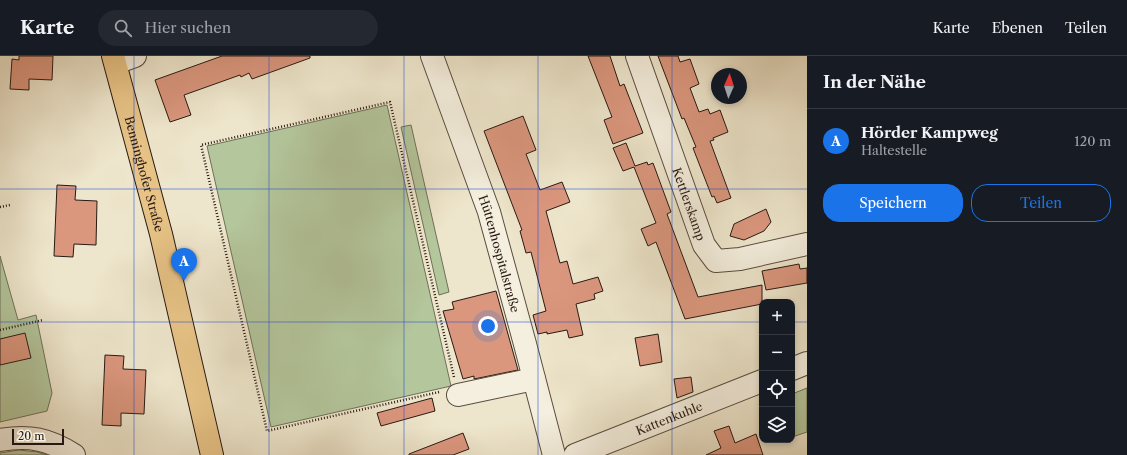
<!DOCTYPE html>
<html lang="de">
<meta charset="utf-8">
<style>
body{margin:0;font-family:"Libre Caslon Text",serif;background:#242831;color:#f1f3f6}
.controls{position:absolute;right:12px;bottom:12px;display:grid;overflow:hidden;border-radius:8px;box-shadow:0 2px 6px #0003}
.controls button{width:36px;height:36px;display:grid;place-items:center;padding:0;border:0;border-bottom:1px solid #363941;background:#171b24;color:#f1f3f6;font:20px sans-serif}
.compass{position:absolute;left:711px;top:12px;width:36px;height:36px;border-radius:50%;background:#171b24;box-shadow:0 2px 6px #0003;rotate:3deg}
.scale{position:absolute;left:12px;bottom:10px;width:52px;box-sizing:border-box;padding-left:4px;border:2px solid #281913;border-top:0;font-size:11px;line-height:14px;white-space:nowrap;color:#281913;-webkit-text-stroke:3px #f4efde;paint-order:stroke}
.you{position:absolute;left:488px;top:270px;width:14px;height:14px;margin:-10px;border:3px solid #fff;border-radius:50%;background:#1a73e8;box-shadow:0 0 0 6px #1a73e833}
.badge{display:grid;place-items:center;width:26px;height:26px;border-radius:50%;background:#1a73e8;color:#fff;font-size:13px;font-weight:700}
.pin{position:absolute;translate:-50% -33px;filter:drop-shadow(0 1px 2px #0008)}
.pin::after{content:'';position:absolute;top:21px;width:14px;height:12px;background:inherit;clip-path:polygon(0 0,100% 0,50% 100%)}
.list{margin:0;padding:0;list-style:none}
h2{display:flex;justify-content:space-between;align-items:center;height:52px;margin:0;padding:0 16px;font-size:17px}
h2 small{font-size:13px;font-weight:400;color:#9ea1a6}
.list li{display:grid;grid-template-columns:26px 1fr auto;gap:12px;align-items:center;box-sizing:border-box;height:64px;padding:0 16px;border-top:1px solid #363941}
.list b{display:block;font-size:15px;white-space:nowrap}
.list p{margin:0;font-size:13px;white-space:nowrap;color:#9ea1a6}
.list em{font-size:13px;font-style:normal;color:#9ea1a6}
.actions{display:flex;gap:8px;padding:12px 16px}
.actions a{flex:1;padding:9px 0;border:1px solid #1a73e8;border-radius:16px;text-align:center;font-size:14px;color:#1a73e8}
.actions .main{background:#1a73e8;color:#fff}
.icon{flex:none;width:22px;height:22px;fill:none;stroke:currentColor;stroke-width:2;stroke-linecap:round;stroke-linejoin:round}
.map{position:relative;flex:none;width:807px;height:399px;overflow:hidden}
header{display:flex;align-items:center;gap:24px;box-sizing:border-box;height:56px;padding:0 20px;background:#171b24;border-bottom:1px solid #363941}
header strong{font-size:19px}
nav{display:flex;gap:22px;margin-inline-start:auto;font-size:14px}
.search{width:280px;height:36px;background:#242831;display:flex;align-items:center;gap:10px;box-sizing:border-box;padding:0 14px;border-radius:22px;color:#9ea1a6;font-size:15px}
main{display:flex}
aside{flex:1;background:#171b24}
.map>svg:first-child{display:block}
</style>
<header>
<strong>Karte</strong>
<div class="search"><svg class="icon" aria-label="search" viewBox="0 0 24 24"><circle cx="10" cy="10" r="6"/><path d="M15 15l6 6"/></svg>Hier suchen</div>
<nav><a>Karte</a><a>Ebenen</a><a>Teilen</a></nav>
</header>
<main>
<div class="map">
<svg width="807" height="399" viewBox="0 0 807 399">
<rect width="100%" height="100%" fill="#eee6cc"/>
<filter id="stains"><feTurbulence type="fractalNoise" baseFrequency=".005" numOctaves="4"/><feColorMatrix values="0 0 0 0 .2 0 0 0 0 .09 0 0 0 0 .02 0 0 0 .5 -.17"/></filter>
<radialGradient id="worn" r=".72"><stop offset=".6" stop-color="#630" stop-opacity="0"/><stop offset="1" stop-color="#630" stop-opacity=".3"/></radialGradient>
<path fill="#b4c69c" stroke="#6e7058" d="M387 49 451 330 271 371 207 90Z
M411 69 449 236 439 239 401 71Z
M0 200 18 264 36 259 52 337 47 355 0 366Z
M807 332V376L792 381V338Z
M19 394 37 396 47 399H0V397Z"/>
<path fill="#db977e" stroke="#281913" d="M19 0H53L52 24 29 23V34L10 33 12 3 19 4Z
M222 0H310V2L252 23 249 17 241 21 240 19 184 39 191 59 170 66 155 24Z
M588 0H610L620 30 624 28 643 77 613 88 604 64 612 61Z
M658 0H678L680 6 690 3 699 28 690 32 699 56 708 53 710 58 720 54 728 76 713 82 714 84 710 85 731 142 717 147 714 140 712 141 693 92 696 91 684 62 682 63Z
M523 60 536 94 526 98 540 134 562 126 570 146 546 155 560 207 567 205 573 228 598 221 603 235 594 238 595 243 576 248 583 279 569 282 567 274 547 278V276L538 278 533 259 546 255 531 196 526 197 520 175 522 174 484 75Z
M626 87 635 110 647 106 648 109 653 107 671 156 667 158 698 241 762 229V248L685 263 656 186 648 190 641 173 656 167 634 111 623 115 613 92Z
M57 129 76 130 75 144 97 145 96 189 74 188 73 201 54 200Z
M766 153 771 166 764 175 744 184 730 180 734 168Z
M799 208 800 213 807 212V227L766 234 762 215Z
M496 235 518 314 474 323V320L463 323 443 255 454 253 452 246Z
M25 277 31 302 0 309V283Z
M658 278 662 306 640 310 635 282Z
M105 299 124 300 123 313 146 314 144 358 121 357V370L102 369Z
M691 321 693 336 677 342 674 323Z
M432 342 435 355 381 370 377 357Z
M729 370 735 387 756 378 763 399H706L721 392 714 375Z
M463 377 469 393 453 399H409V398Z"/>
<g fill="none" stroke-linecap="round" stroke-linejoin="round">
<defs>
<g id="minor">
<path id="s1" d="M432 0 489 156 525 288 554 399"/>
<path id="s2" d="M637 0 704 189 716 205 740 203 807 188"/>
<path d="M116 7 135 0"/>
<path d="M792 313 807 307"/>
<path d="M458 339 534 323"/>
<path d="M0 384C30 379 48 383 74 399"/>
<path id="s3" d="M575 399 762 325"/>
</g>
<g id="major">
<path id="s4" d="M113 0 161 178 212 399"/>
</g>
</defs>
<use href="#minor" stroke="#5a4c41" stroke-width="24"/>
<use href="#major" stroke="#281913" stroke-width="24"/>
<path stroke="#281913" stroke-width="2.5" stroke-dasharray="1 2" stroke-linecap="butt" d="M0 151 10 149
M0 274 43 264
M439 336 267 375 201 89 390 46 454 321"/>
<use href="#minor" stroke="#f4efde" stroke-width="22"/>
<use href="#major" stroke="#e7c386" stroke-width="22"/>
</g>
<path fill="none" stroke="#1d4ed8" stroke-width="1" stroke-opacity="0.55" d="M134 0V399M269 0V399M404 0V399M538 0V399M672 0V399M0 133H807M0 266H762M792 266H807"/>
<g text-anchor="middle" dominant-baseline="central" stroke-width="4" stroke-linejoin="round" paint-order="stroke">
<g font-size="12" fill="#281913" stroke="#f4efde">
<text stroke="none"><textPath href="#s4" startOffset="122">Benninghofer Straße</textPath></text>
<text stroke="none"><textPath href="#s2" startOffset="157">Kettlerskamp</textPath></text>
<text stroke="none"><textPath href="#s1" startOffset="209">Hüttenhospitalstraße</textPath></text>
<text stroke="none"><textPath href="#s3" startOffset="101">Kattenkuhle</textPath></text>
</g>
</g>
<rect width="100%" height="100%" filter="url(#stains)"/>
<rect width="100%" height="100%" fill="url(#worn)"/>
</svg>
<div class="controls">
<button>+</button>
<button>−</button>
<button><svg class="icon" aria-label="locate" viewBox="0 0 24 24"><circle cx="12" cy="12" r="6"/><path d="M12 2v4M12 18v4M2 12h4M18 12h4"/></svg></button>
<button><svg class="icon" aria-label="layers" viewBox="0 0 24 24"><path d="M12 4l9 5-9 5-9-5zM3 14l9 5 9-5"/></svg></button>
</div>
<svg class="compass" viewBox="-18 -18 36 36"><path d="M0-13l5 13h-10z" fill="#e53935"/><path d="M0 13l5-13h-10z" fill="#9ea1a6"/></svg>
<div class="scale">20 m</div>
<div class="you"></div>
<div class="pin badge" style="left:184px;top:225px">A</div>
</div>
<aside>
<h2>In der Nähe<small></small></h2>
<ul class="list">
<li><span class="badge">A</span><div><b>Hörder Kampweg</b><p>Haltestelle</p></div><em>120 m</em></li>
</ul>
<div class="actions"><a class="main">Speichern</a><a>Teilen</a></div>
</aside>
</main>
